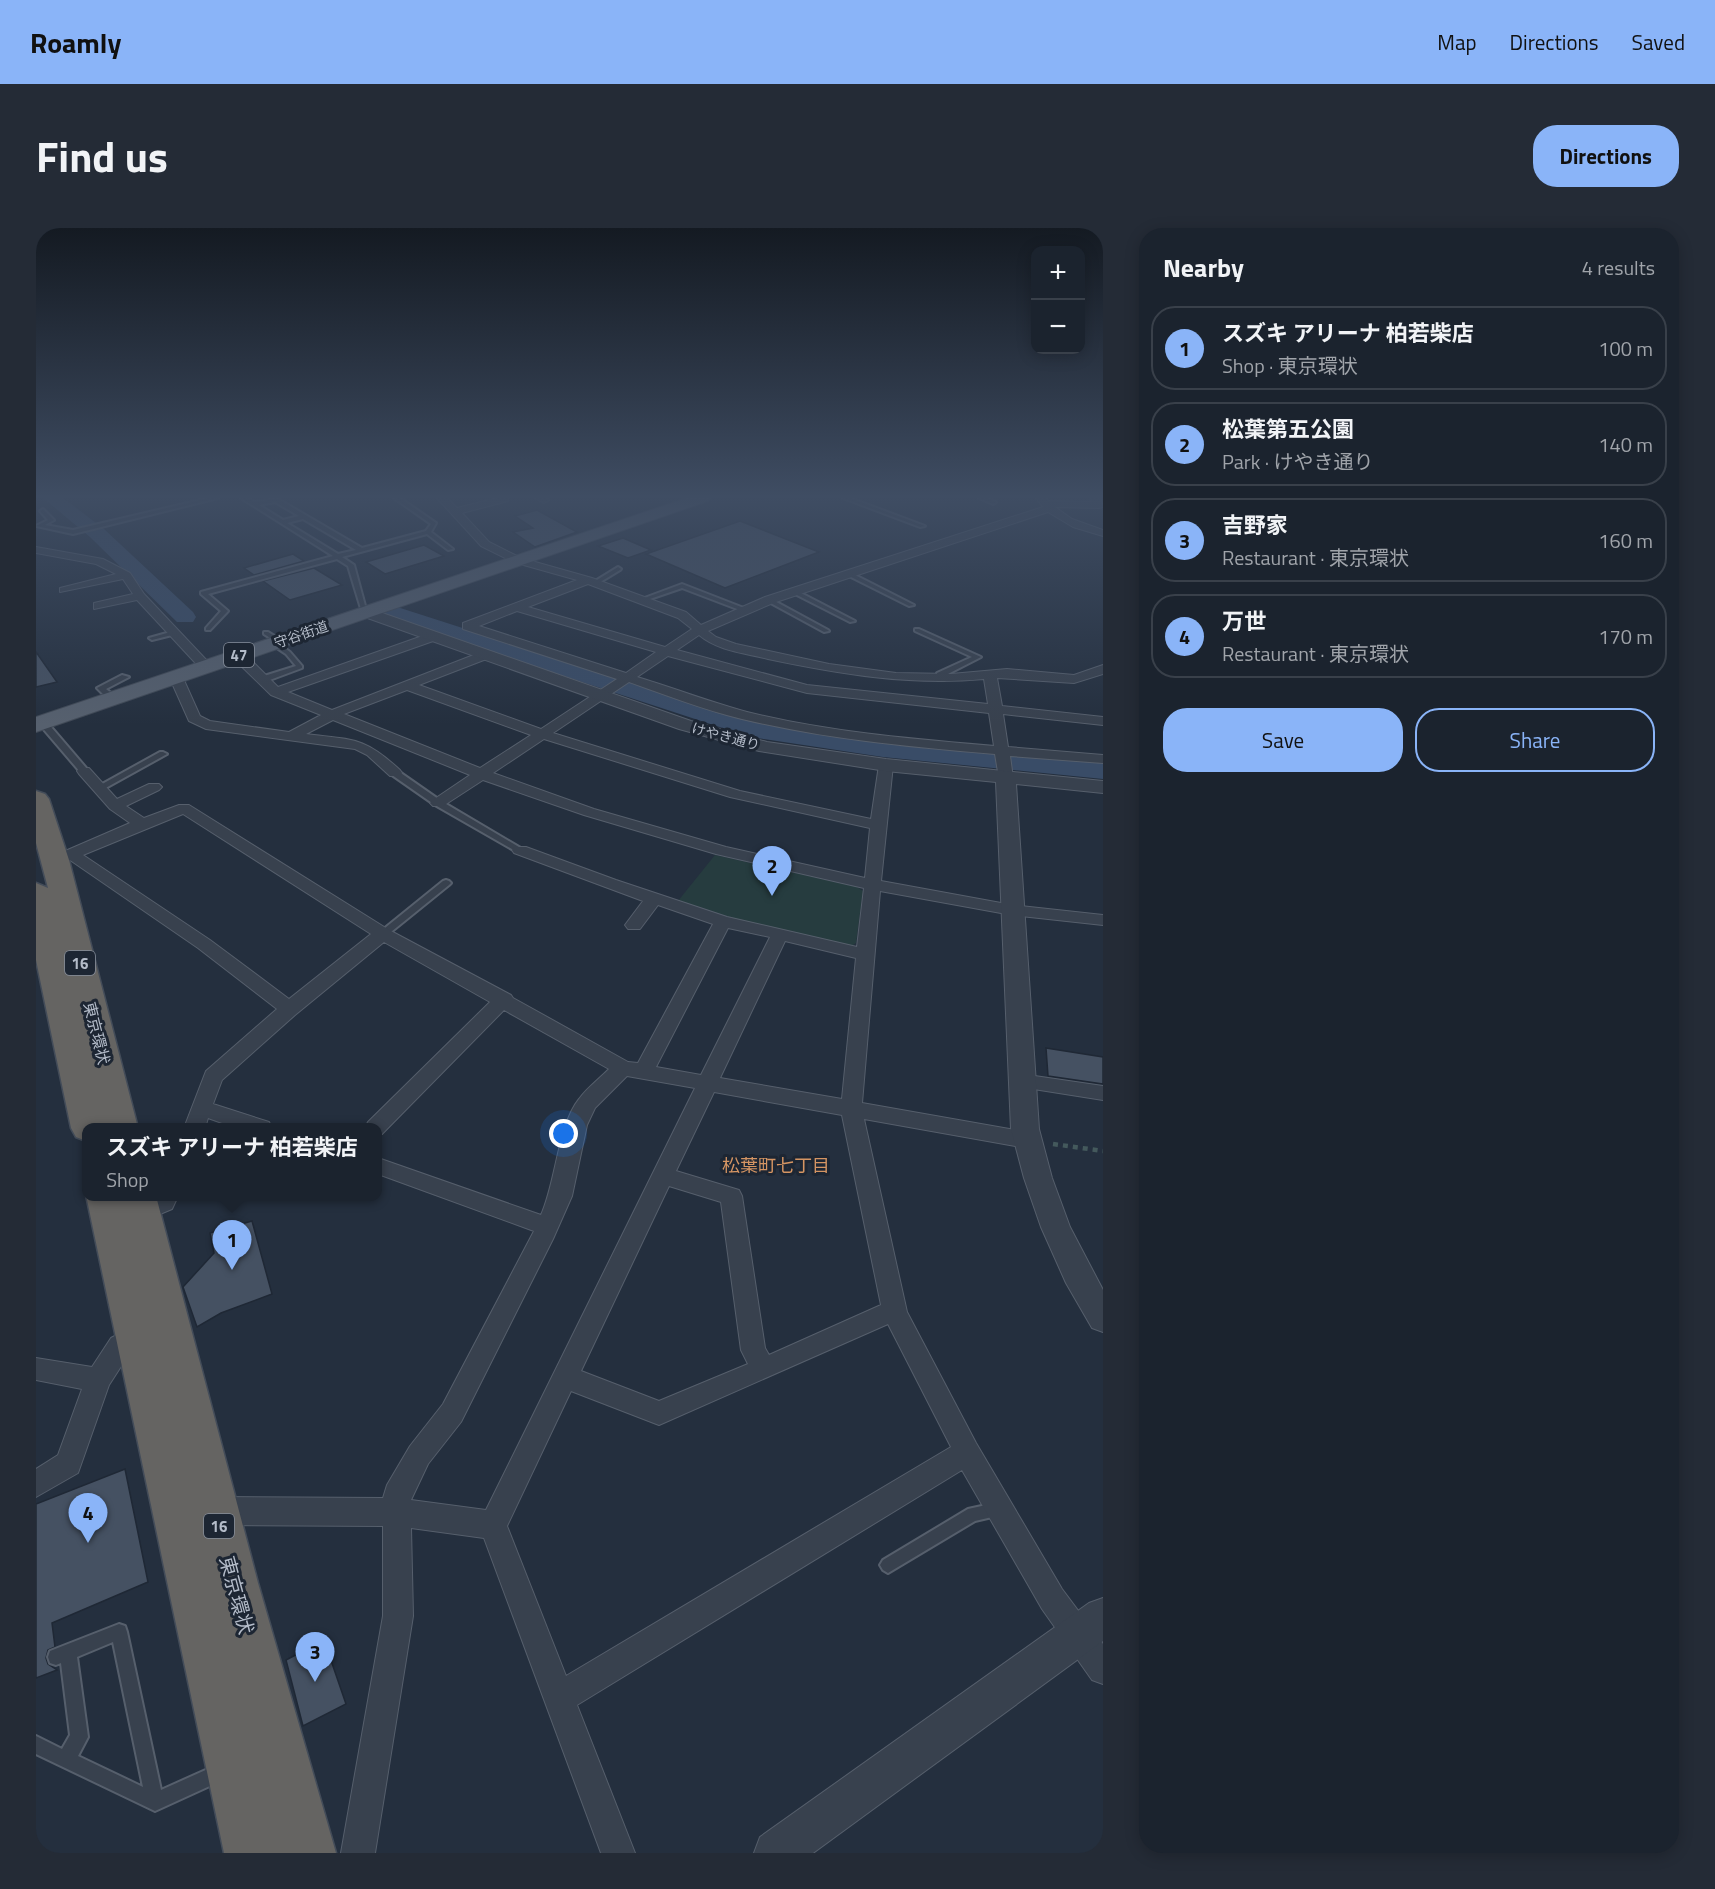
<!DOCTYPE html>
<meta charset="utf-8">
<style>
body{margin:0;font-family:"Titillium Web","Noto Sans JP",sans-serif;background:#242b36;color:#f1f3f6}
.controls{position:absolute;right:18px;top:18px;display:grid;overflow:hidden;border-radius:12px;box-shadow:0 3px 15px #0003}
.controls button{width:54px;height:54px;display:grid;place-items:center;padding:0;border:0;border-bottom:2px solid #39404a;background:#1b232e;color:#f1f3f6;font:30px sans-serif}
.you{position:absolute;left:528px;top:906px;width:21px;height:21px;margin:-15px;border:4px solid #fff;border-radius:50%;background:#1a73e8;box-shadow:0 0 0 9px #1a73e833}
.badge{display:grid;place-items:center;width:39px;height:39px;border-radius:50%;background:#8ab4f8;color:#111;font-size:20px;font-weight:700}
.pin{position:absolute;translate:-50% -50px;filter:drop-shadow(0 2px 3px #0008)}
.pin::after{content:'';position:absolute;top:32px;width:21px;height:18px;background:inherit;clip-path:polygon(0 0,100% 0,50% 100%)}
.popup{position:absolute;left:46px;top:895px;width:300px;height:78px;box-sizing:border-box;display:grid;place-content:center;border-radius:12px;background:#1b232e;filter:drop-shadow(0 2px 4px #0005);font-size:20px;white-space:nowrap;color:#a0a4aa}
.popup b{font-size:22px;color:#f1f3f6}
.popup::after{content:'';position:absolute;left:50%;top:100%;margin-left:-12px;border:12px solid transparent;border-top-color:#1b232e}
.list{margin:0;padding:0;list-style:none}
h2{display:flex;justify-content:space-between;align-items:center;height:78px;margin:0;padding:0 24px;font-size:26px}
h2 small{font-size:20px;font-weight:400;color:#a0a4aa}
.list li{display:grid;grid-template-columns:39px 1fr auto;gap:18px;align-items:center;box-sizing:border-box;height:84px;margin:0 12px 12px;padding:0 12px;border:2px solid #39404a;border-radius:24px}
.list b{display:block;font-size:22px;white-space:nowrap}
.list p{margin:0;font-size:20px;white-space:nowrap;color:#a0a4aa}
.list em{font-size:20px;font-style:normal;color:#a0a4aa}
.actions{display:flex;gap:12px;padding:18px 24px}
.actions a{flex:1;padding:14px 0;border:2px solid #8ab4f8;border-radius:24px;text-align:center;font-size:21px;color:#8ab4f8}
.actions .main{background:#8ab4f8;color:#111}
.map{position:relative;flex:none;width:1067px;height:1625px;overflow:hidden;border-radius:24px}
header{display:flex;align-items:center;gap:36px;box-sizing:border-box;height:84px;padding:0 30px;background:#8ab4f8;color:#111}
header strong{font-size:28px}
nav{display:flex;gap:33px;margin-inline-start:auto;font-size:21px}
.intro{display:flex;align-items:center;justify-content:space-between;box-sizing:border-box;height:144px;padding:0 36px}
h1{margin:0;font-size:42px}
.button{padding:15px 27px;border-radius:24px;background:#8ab4f8;color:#111;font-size:21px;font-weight:700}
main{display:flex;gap:36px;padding:0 36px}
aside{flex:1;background:#1b232e;border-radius:24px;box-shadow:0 3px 15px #0003}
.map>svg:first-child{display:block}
</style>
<header>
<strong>Roamly</strong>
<nav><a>Map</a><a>Directions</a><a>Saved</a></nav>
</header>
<div class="intro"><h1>Find us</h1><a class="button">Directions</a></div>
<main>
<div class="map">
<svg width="1067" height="1625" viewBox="0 0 1067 1625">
<rect width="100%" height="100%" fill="#242f3e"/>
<path fill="#263c3f" d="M679 627 821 659 827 663 820 715 814 719 683 688 642 673Z"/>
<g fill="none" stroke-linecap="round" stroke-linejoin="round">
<path fill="#394c67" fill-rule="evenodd" d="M7 270H27L68 301 157 384 160 389 157 394H141L54 309Z
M355 377 718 494 847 513 1067 535V551L847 529 714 509 347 389 344 384 347 379Z"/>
</g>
<path fill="#455162" stroke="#1f2835" stroke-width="1.5" d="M501 282 541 304 499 319 477 304 497 300 479 288Z
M704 293 783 324 689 360 610 326Z
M587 310 615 322 592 330 562 318Z
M388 317 408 328 349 346 330 334Z
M257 326 268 333 218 347 208 340Z
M278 340 306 357 254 372 227 353Z
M0 424 21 454 0 459Z
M1010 820 1067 829V856L1012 848Z
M216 993 236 1066 185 1085 161 1099 147 1059 178 1025 174 1005Z
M89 1241 112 1354 16 1395 19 1419 12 1422 10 1430 12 1436 21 1442 0 1450V1276Z
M288 1412 310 1476 267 1498 250 1432Z"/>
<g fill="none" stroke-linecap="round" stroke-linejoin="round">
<defs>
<path id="service" d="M173 270H182L37 306 0 298 12 292 4 283 7 281 18 292 9 297 37 302Z
M205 270H211L219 274 242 271 326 320 390 303 395 296 358 270H364L400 295 395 304 417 321 412 322 391 306 306 329 318 337 331 385 326 384 312 338 301 331 172 366 192 383 174 402H170V400L185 383 165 366V364L297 328ZM239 274 263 288 247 292 223 277ZM267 291 320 322 302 326 251 295Z
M807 270H814L889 298 884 299Z
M943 270H950L960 274 957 276Z
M582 339 585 341 584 342 561 356 556 355Z
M811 345H815L878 377 873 378 811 347Z
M646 356 713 382 714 383 709 384 646 360 608 373 603 372Z
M757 363H761L819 393 814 394 757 365Z
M733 370 792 402 793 403 788 404 731 373 730 372Z
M879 401H883L945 429 908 448V452H902L901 445 936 429 879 403Z
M138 403 141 405 140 406 116 412 113 410Z
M228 404H232L245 412V414H241L254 424 266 438V440L231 453H225V449L260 438 250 426 235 416V414L239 413 228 406Z
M86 447 93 449 70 461 80 469V473H74L61 460Z
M4 493H10L51 541V545H45L4 497Z
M124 524H127L131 526 66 562H63L59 560Z
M356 543H362L405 573 488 622 487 624H481L399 577 356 547Z
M410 652 413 653 415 655 413 657 350 708H344L342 706 344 704 407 653Z
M964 1274 969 1276 971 1281 969 1286 939 1293 857 1342 852 1345 847 1342 844 1337 847 1332 932 1281Z
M83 1396 89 1398 91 1404 125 1562 183 1536 189 1539 192 1545 189 1551 119 1583 0 1526V1508L26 1521 34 1507 25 1435 20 1437 14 1435 12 1429 14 1423ZM77 1414 107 1559 42 1528 52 1509 41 1429Z"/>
<path id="minor" d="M401 270H411L421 280 461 270H472V273L426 285 453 314 485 330 556 350 650 384 665 397 729 369 1007 279 1000 270H1010L1013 273 1056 274 1054 270H1064L1067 279 1063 280 1019 279 1036 291 1067 302V308L1037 299 1012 284 737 375 672 403 680 409 700 416 793 436 860 445 915 446 971 441 1038 447 1067 437V446L1038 455 961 450 966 478 1067 489V497L967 486 972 519 1067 527V535L974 528 977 550 970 554 963 550 959 526C874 519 789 511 706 491 668 482 630 467 593 454L517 505 704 563 835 591 843 537 850 533 855 534 857 537 845 653 976 677 1067 687V697L976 687 844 663 826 875 991 904 999 906 1002 912 999 918 991 920 828 891 871 1084 940 1215 1026 1361 1067 1416V1456L1056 1452 1006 1381 926 1242 541 1477 599 1625H565L448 1310 375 1300 377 1388 339 1625H305L347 1388V1298L179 1297 169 1293 165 1283 169 1273 179 1269 347 1270 351 1257 374 1218 407 1176 498 1003 342 946V930L505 987C520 954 522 897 543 871 551 860 563 851 573 841L468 782 346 906 342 907V900H329L332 894 454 774 348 714 259 787 186 852 177 876 233 894 236 900H200L172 890 169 900H148L170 843 241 781 162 720 34 632 26 635 18 630 20 627 94 595 74 581 43 546 41 543 43 540H53L81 571 113 556H123L126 559 123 562 90 578 108 590 143 577H153L353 702 475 767 477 770 592 834 602 835 677 696 622 677 604 701H592L589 697 607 673 478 625 476 622 478 619H490L580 652 691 689 821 719 828 660 680 626 548 587 447 552 407 578H397L394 575 397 572 434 547 297 492 270 506C317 512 327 508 364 542L366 545 364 548H354L331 527 319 521 170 501 153 493 136 455 130 450 132 447 147 450 164 488 174 493 253 504 285 487 235 467 198 431 197 428 203 424 208 425 242 459 392 406H400V412L252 464 296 482 448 423 454 427 453 430 383 457 505 501 581 451 427 401V395L541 352 477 334 445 318ZM552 356 642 390 656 401 629 419 492 379ZM481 383 620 424 590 445 443 398ZM663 407C682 423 709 425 732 431 804 446 874 458 948 451L952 476 771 457 641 422ZM632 428 771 465 953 485 958 518C876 511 791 504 711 484 674 474 638 460 601 449ZM371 462 495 507 444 540 308 486ZM508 511 694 569 834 600 829 650 690 619 558 581 457 545ZM147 586 335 706 253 771 174 712 47 627ZM692 700 734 709 665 847 620 839ZM749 713 820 730 806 871 684 850ZM591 848 659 860 450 1282 375 1272 392 1236 425 1194 517 1011 536 968 551 897 559 880ZM678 864 806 887 845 1077 733 1127 729 1120 706 968 703 962 640 943ZM633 958 685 974 705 1122 712 1136 623 1173 545 1143ZM852 1096 915 1219 530 1448 471 1298 535 1163 623 1197Z
M499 270H511L513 272 508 275Z
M0 319 67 331 94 345 108 366 176 438 170 442 165 441 101 372 58 381V375L97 366 87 351 24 364V360L80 346 60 336 0 325Z
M985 846 1067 858V872L978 858 975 853 978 848Z
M120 968H142L136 981 105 994 97 991 94 985 97 979Z
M100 1097 109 1100 112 1108 109 1116 93 1126 73 1157 42 1245 0 1269V1241L22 1227 46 1161 0 1152V1130L56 1139 75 1110Z"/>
<path id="tertiary" d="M329 379 655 493 731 514 850 531 1067 553V565L980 556 1003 901 1016 950 1034 999 1067 1062V1104L1056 1100 1030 1055 1005 999 988 950 975 901 960 554 850 543 723 523 643 501 323 387 321 384Z
M1067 1370V1413L777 1625H718L724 1609 1053 1375Z"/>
<path id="primary" d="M651 270H674L672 273 0 504V489Z"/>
<path id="trunk" d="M0 563 9 566 13 571 33 632 102 900H50V913L40 909 35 900 0 732V655L12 660 0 615Z
M50 967 120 968 222 1355 300 1625H188Z"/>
</defs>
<use href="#service" stroke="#565f6c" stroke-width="4"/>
<use href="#minor" stroke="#565f6c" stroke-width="2"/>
<use href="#tertiary" stroke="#565f6c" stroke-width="2"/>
<use href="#primary" stroke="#414a57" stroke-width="2"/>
<use href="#trunk" stroke="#434c59" stroke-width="3"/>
<path stroke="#44595c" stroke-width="4.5" stroke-dasharray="5 5" stroke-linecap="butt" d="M1017 916 1067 923"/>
<use href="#service" fill="#38414e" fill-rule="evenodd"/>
<use href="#minor" fill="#38414e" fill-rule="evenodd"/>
<use href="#tertiary" fill="#38414e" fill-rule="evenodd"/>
<use href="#primary" fill="#56606e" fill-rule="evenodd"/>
<use href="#trunk" fill="#656462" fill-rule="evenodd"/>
</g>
<linearGradient id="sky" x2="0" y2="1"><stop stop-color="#141a22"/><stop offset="0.54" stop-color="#3f4d63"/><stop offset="1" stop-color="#3f4d63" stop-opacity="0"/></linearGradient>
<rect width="1067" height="497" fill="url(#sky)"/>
<g text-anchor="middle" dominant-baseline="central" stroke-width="6" stroke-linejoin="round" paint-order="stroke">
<g font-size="14" fill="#b4bcc9" stroke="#1d2633">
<text transform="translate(265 406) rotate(-19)">守谷街道</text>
<text transform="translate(690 508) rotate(15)">けやき通り</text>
</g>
<g fill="#1d2633" stroke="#878f9c" stroke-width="1.5">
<rect x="188" y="415" width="30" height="24" rx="4.5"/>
<rect x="29" y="723" width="30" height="24" rx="4.5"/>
<rect x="168" y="1286" width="30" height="24" rx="4.5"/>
</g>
<g font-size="15" font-weight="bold" fill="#b4bcc9">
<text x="203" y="427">47</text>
<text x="44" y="735">16</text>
<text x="183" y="1298">16</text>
</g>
<g font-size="16" fill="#b4bcc9" stroke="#1d2633">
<text transform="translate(61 805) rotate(76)">東京環状</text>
</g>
<g font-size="18" fill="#d59563" stroke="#1d2633">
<text x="740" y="937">松葉町七丁目</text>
</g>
<g font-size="20" fill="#b4bcc9" stroke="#1d2633">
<text transform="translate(201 1367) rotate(75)">東京環状</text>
</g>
</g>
</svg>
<div class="controls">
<button>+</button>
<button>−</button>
</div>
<div class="you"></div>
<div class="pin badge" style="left:196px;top:1042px">1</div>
<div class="popup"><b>スズキ アリーナ 柏若柴店</b>Shop</div>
<div class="pin badge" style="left:736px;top:668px">2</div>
<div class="pin badge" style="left:279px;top:1454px">3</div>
<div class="pin badge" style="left:52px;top:1315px">4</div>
</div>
<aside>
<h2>Nearby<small>4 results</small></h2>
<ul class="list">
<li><span class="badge">1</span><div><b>スズキ アリーナ 柏若柴店</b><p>Shop · 東京環状</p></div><em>100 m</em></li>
<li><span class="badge">2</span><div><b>松葉第五公園</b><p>Park · けやき通り</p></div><em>140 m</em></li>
<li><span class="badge">3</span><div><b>吉野家</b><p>Restaurant · 東京環状</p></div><em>160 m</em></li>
<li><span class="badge">4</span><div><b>万世</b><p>Restaurant · 東京環状</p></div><em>170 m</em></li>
</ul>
<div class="actions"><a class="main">Save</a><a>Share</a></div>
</aside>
</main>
